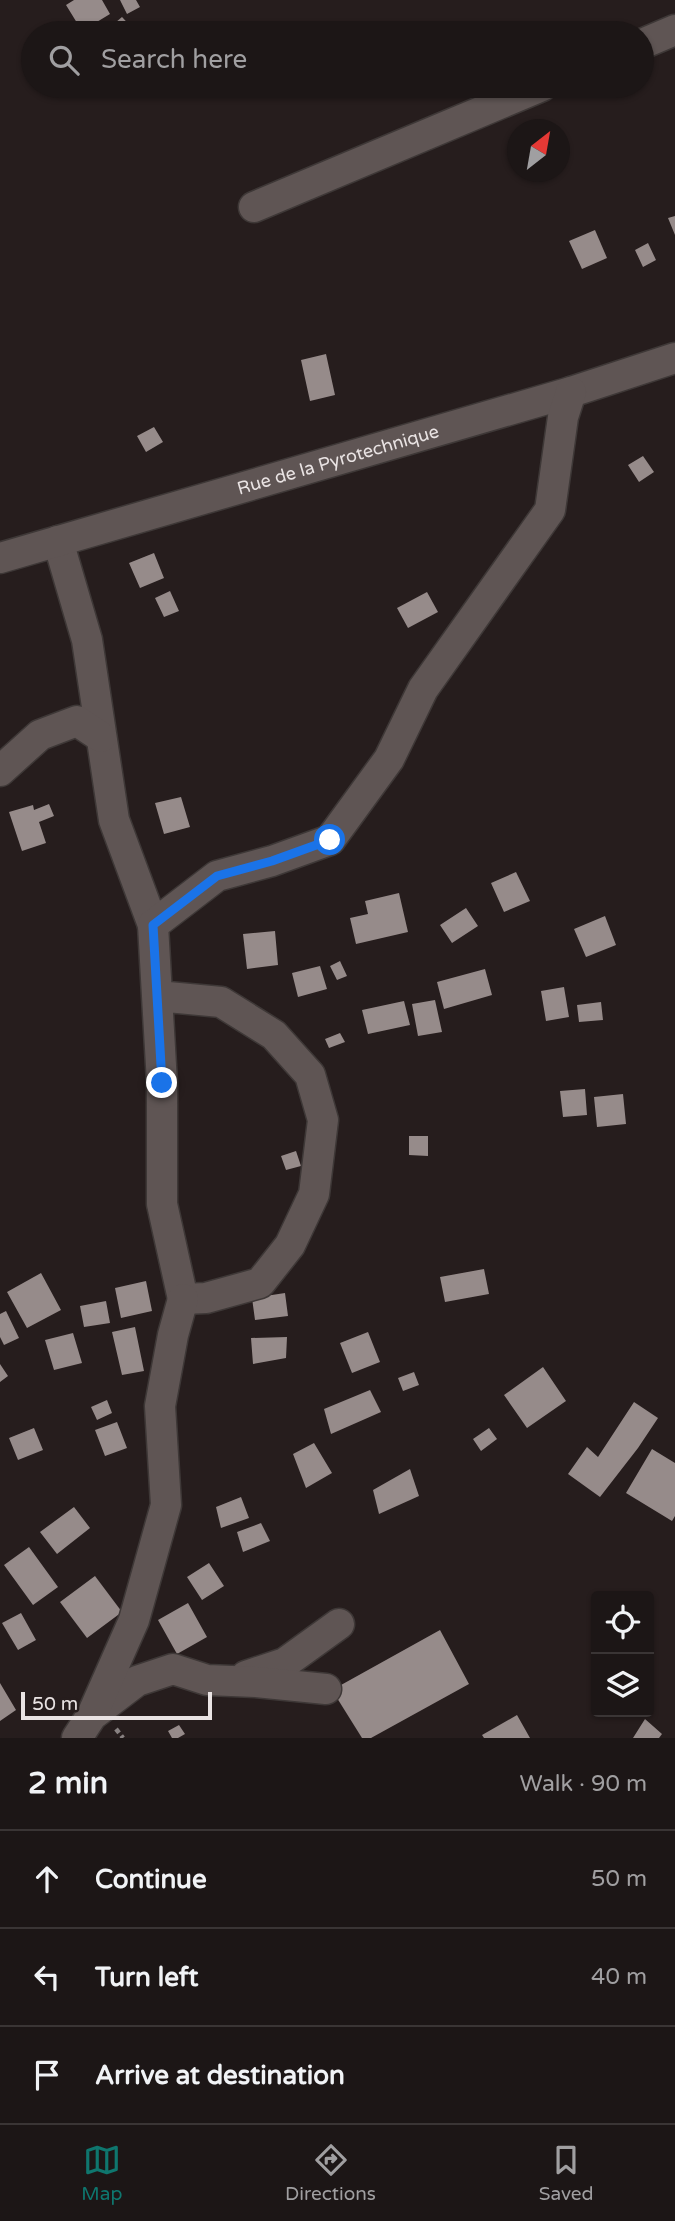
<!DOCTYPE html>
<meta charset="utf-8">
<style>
body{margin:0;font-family:"Varela Round",sans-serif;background:#251f1f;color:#f1f3f6}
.controls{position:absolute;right:21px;bottom:21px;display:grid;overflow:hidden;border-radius:7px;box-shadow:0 2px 5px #0004}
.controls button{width:63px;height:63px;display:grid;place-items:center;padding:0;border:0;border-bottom:2px solid #3a3535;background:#1c1616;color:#f1f3f6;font:35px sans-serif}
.compass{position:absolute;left:507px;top:119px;width:63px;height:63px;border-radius:50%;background:#1c1616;box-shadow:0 2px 5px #0004;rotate:31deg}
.scale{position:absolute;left:21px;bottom:18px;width:191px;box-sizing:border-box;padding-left:7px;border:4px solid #e9e3e3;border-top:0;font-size:19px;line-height:24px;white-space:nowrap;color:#e9e3e3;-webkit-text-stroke:5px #261d1d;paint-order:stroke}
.stop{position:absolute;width:21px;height:21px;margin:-16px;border:5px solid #1a73e8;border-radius:50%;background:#fff}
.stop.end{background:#1a73e8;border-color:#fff;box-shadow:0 2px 7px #0008}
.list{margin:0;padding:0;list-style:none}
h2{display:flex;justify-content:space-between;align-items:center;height:91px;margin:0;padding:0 28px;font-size:30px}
h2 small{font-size:23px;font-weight:400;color:#a09fa1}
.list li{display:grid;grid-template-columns:46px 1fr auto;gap:21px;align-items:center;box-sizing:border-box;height:98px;padding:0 28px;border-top:2px solid #3a3535}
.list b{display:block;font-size:26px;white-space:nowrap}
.list em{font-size:23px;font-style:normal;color:#a09fa1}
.icon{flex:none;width:38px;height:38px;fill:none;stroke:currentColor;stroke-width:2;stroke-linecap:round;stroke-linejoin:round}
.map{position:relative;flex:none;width:675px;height:1738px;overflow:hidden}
.search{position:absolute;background:#1c1616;box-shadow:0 2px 5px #0004;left:21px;right:21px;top:21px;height:77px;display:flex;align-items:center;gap:18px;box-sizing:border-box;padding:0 24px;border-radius:38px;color:#a09fa1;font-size:26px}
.sheet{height:385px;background:#1c1616}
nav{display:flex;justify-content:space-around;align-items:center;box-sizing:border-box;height:98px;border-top:2px solid #3a3535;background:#1c1616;font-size:19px;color:#a09fa1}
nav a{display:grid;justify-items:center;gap:4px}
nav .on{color:#0f766e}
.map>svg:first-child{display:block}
</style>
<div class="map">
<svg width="675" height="1738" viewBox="0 0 675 1738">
<rect width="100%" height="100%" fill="#261d1d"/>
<path fill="#968b8a" d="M74 0H102L110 14 82 31 66 5Z
M120 0H136L140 7 127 14Z
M122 17 137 33H103Z
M675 216V235L668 218Z
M595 230 607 258 582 269 569 241Z
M648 243 656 260 643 267 635 250Z
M326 354 335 395 310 401 301 360Z
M154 427 163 442 146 452 137 436Z
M643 456 654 472 639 482 628 465Z
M154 553 164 578 140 588 129 563Z
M170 591 179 611 164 617 155 598Z
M427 592 438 612 408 628 397 608Z
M181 797 190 827 164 834 155 803Z
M49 804 54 816 39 822 46 843 22 851 9 812 33 805 34 810Z
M516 872 530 901 504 912 491 883Z
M399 893 408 932 356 944 350 918 368 914 365 901Z
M466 908 478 926 452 943 440 925Z
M605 916 616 945 586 957 574 929Z
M275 931 278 965 247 969 243 934Z
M340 961 347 976 337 980 330 966Z
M320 966 327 989 298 997 292 973Z
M485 969 492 995 444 1009 437 982Z
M564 987 569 1017 546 1021 541 991Z
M435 1000 442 1032 418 1036 412 1004Z
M404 1001 410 1025 368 1034 362 1010Z
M601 1002 603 1020 579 1022 577 1005Z
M340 1033 345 1042 329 1048 325 1039Z
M585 1089 587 1115 563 1117 560 1091Z
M623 1094 626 1124 597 1127 594 1097Z
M409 1136H428V1156L409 1155Z
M296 1151 301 1166 286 1170 281 1156Z
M484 1269 489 1294 445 1302 440 1277Z
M41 1273 61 1310 27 1328 7 1292Z
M146 1281 152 1311 121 1318 115 1288Z
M285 1293 288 1316 255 1320 252 1298Z
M106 1301 110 1323 84 1327 80 1306Z
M6 1311 19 1338 4 1345 0 1337V1314Z
M135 1327 144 1371 122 1375 112 1332Z
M368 1332 380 1362 352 1373 340 1343Z
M73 1333 82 1363 54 1370 45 1340Z
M287 1337 286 1358 253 1364 251 1338Z
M0 1364 8 1376 0 1382Z
M543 1367 566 1401 527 1428 504 1395Z
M414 1372 419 1385 403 1391 398 1378Z
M370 1390 381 1412 331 1434 324 1409Z
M107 1400 112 1413 97 1420 91 1407Z
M634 1402 658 1418 638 1448 600 1497 568 1474 587 1447 598 1457Z
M117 1422 127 1448 105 1456 95 1430Z
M34 1428 43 1450 18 1460 9 1438Z
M489 1428 497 1439 481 1451 473 1439Z
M314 1443 332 1473 306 1488 293 1454Z
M652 1449 675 1463V1516L672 1521 626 1493Z
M410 1469 419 1496 379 1514 373 1490Z
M241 1497 249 1518 221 1528 216 1507Z
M74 1507 90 1528 57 1554 40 1532Z
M261 1523 270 1541 243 1552 237 1532Z
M29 1547 58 1587 33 1605 4 1565Z
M209 1563 224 1586 202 1600 187 1577Z
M95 1576 122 1612 87 1638 60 1602Z
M188 1603 207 1637 177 1654 158 1620Z
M21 1613 36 1640 18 1650 2 1623Z
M440 1630 469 1684 371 1738H362L332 1690Z
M0 1683 16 1710 0 1721Z
M517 1715 530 1738H484L482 1735Z
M645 1719 662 1734 659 1738H633Z
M179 1725 185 1734 178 1738H172L168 1731Z"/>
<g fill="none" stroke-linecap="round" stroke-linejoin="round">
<defs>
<g id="minor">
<path d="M642 44 675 30"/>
<path d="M254 207 542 86"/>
<path d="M58 541 87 640 114 820 153 925"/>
<path id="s1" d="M0 558 571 392 675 358"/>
<path d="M0 771 40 735 77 721 101 737"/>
<path d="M157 996 162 1083V1204L183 1299 206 1298 260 1283 290 1245 314 1194 323 1120 310 1075 274 1035 221 1002 157 996 153 925 217 876 272 861 330 840 389 759 423 689 550 510 563 417 571 392"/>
<path d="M246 1676 285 1663 339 1624"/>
<path d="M95 1713 137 1681 173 1669 207 1680 256 1682 326 1689"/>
<path d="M77 1738 92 1715 134 1620 166 1505 160 1406 173 1335 183 1299"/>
</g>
</defs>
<use href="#minor" stroke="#3e3837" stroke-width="33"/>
<path stroke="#888181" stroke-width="4.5" stroke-dasharray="5 3.5" stroke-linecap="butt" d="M116 1729 123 1738"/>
<use href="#minor" stroke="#5f5554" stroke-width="30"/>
</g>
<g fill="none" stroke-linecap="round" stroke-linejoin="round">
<path stroke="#1a73e8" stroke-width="9" d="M162 1083 153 925 217 876 272 861 330 840"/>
</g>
<g text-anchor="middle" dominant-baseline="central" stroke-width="7" stroke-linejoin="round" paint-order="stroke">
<g font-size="18" fill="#e9e3e3" stroke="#261d1d">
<text stroke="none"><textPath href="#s1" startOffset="352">Rue de la Pyrotechnique</textPath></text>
</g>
</g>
</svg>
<div class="controls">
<button><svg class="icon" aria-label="locate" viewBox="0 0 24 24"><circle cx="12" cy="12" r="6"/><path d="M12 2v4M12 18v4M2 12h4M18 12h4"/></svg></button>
<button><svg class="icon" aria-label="layers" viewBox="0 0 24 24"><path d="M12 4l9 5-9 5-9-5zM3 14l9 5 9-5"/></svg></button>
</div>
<svg class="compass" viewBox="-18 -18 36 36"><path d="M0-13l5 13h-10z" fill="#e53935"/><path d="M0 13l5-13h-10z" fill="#a09fa1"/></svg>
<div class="scale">50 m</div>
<div class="stop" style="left:330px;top:840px"></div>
<div class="stop end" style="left:162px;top:1083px"></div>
<div class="search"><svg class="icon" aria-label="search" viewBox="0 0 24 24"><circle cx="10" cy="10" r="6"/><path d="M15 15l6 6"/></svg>Search here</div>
</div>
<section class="sheet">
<h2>2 min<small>Walk · 90 m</small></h2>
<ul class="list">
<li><svg class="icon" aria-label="ahead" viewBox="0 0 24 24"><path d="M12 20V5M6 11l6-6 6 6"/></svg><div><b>Continue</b></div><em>50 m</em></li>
<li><svg class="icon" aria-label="left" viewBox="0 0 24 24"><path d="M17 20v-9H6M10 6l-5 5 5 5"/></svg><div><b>Turn left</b></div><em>40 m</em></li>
<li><svg class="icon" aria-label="arrive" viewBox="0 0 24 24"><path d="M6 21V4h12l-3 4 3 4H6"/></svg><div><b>Arrive at destination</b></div></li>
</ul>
</section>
<nav>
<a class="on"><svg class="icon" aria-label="map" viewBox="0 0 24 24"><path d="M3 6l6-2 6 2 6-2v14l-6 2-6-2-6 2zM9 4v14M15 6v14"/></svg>Map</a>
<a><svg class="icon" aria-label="directions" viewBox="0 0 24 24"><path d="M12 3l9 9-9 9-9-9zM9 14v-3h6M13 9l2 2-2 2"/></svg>Directions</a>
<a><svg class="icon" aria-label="saved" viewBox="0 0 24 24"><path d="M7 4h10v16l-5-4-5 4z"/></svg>Saved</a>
</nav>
